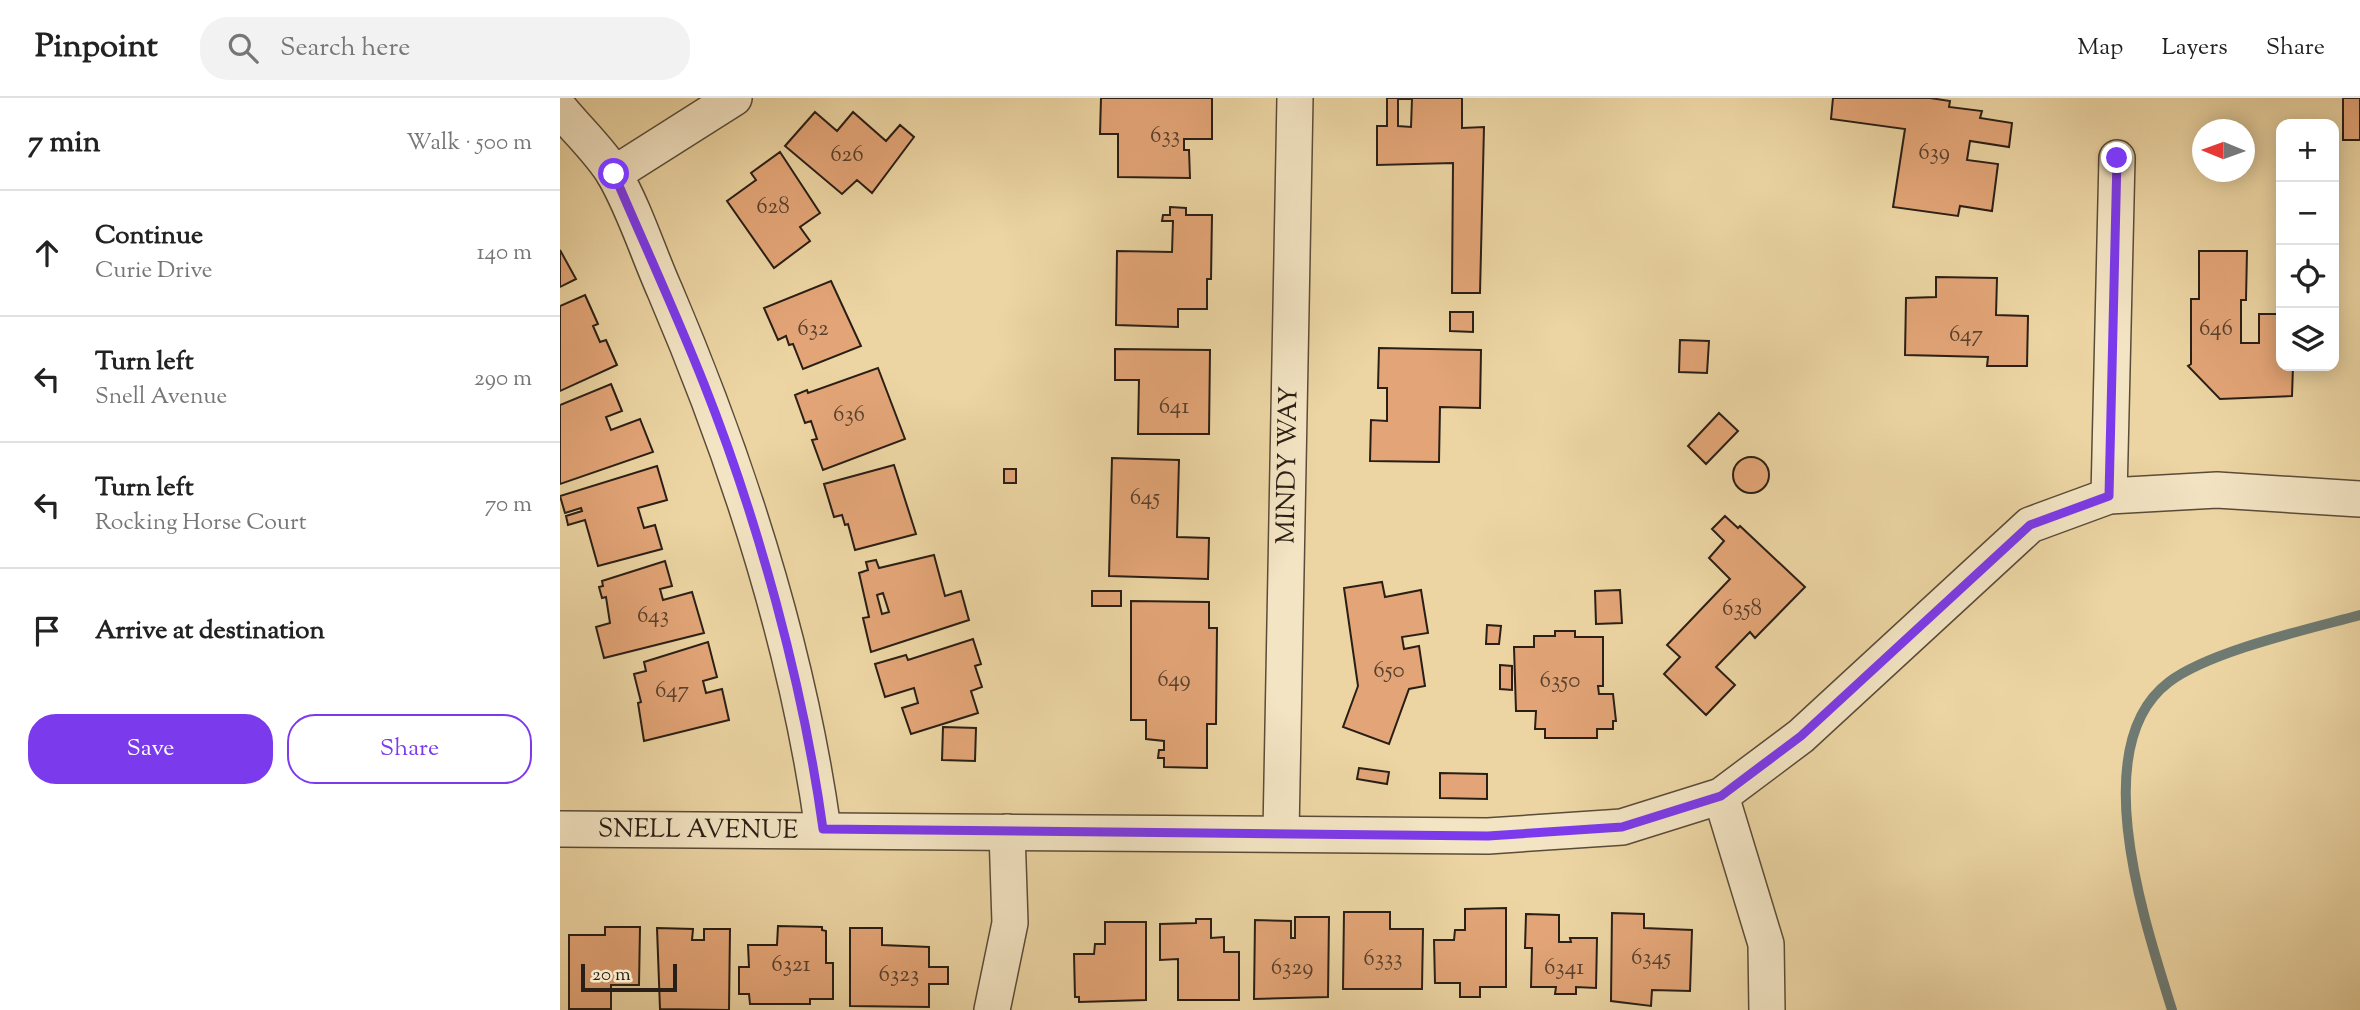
<!DOCTYPE html>
<meta charset="utf-8">
<style>
body{margin:0;font-family:"Sorts Mill Goudy",serif;background:#f2f2f2;color:#222}
.controls{position:absolute;right:21px;top:21px;display:grid;overflow:hidden;border-radius:14px;box-shadow:0 4px 18px #0003}
.controls button{width:63px;height:63px;display:grid;place-items:center;padding:0;border:0;border-bottom:2px solid #e0e0e0;background:#fff;color:#222;font:35px sans-serif}
.compass{position:absolute;left:1632px;top:21px;width:63px;height:63px;border-radius:50%;background:#fff;box-shadow:0 4px 18px #0003;rotate:271deg}
.scale{position:absolute;left:21px;bottom:18px;width:96px;box-sizing:border-box;padding-left:7px;border:4px solid #2a1f16;border-top:0;font-size:19px;line-height:24px;white-space:nowrap;color:#2a1f16;-webkit-text-stroke:5px #f3e4c3;paint-order:stroke}
.stop{position:absolute;width:21px;height:21px;margin:-16px;border:5px solid #7c3aed;border-radius:50%;background:#fff}
.stop.end{background:#7c3aed;border-color:#fff;box-shadow:0 2px 7px #0008}
.list{margin:0;padding:0;list-style:none}
h2{display:flex;justify-content:space-between;align-items:center;height:91px;margin:0;padding:0 28px;font-size:30px}
h2 small{font-size:23px;font-weight:400;color:#767676}
.list li{display:grid;grid-template-columns:46px 1fr auto;gap:21px;align-items:center;box-sizing:border-box;height:126px;padding:0 28px;border-top:2px solid #e0e0e0}
.list b{display:block;font-size:26px;white-space:nowrap}
.list p{margin:0;font-size:23px;white-space:nowrap;color:#767676}
.list em{font-size:23px;font-style:normal;color:#767676}
.actions{display:flex;gap:14px;padding:21px 28px}
.actions a{flex:1;padding:16px 0;border:2px solid #7c3aed;border-radius:28px;text-align:center;font-size:24px;color:#7c3aed}
.actions .main{background:#7c3aed;color:#fff}
.icon{flex:none;width:38px;height:38px;fill:none;stroke:currentColor;stroke-width:2;stroke-linecap:round;stroke-linejoin:round}
.map{position:relative;flex:none;width:1800px;height:912px;overflow:hidden}
header{display:flex;align-items:center;gap:42px;box-sizing:border-box;height:98px;padding:0 35px;background:#fff;border-bottom:2px solid #e0e0e0}
header strong{font-size:33px}
nav{display:flex;gap:38px;margin-inline-start:auto;font-size:24px}
.search{width:490px;height:63px;background:#f2f2f2;display:flex;align-items:center;gap:18px;box-sizing:border-box;padding:0 24px;border-radius:28px;color:#767676;font-size:26px}
main{display:flex}
aside{flex:1;background:#fff}
.map>svg:first-child{display:block}
</style>
<header>
<strong>Pinpoint</strong>
<div class="search"><svg class="icon" aria-label="search" viewBox="0 0 24 24"><circle cx="10" cy="10" r="6"/><path d="M15 15l6 6"/></svg>Search here</div>
<nav><a>Map</a><a>Layers</a><a>Share</a></nav>
</header>
<main>
<aside>
<h2>7 min<small>Walk · 500 m</small></h2>
<ul class="list">
<li><svg class="icon" aria-label="ahead" viewBox="0 0 24 24"><path d="M12 20V5M6 11l6-6 6 6"/></svg><div><b>Continue</b><p>Curie Drive</p></div><em>140 m</em></li>
<li><svg class="icon" aria-label="left" viewBox="0 0 24 24"><path d="M17 20v-9H6M10 6l-5 5 5 5"/></svg><div><b>Turn left</b><p>Snell Avenue</p></div><em>290 m</em></li>
<li><svg class="icon" aria-label="left" viewBox="0 0 24 24"><path d="M17 20v-9H6M10 6l-5 5 5 5"/></svg><div><b>Turn left</b><p>Rocking Horse Court</p></div><em>70 m</em></li>
<li><svg class="icon" aria-label="arrive" viewBox="0 0 24 24"><path d="M6 21V4h12l-3 4 3 4H6"/></svg><div><b>Arrive at destination</b></div></li>
</ul>
<div class="actions"><a class="main">Save</a><a>Share</a></div>
</aside>
<div class="map">
<svg width="1800" height="912" viewBox="0 0 1800 912">
<rect width="100%" height="100%" fill="#ecd5a3"/>
<filter id="stains"><feTurbulence type="fractalNoise" baseFrequency=".00286" numOctaves="4"/><feColorMatrix values="0 0 0 0 .2 0 0 0 0 .09 0 0 0 0 .02 0 0 0 .5 -.17"/></filter>
<radialGradient id="worn" r=".72"><stop offset=".6" stop-color="#630" stop-opacity="0"/><stop offset="1" stop-color="#630" stop-opacity=".3"/></radialGradient>
<g fill="none" stroke-linecap="round" stroke-linejoin="round">
<path stroke="#6e7a72" stroke-width="10" d="M1612 912C1586 828 1524 648 1609 584 1650 553 1749 531 1800 517"/>
</g>
<path fill="#e3a577" stroke="#2a1f16" stroke-width="2" fill-rule="evenodd" d="M541 0H652V41H624V52H629L630 80 558 79V36H540Z
M827 0H902V30L924 29 920 195H892L893 65 817 67V28H827ZM838 1H852L851 29 838 28Z
M1273 0H1370L1390 3 1389 9 1422 13 1420 20 1452 25 1449 49 1410 43 1407 62 1438 66 1432 113 1400 108 1398 118 1333 109 1345 31 1271 21Z
M1783 0H1800V42H1783Z
M255 14 277 33 293 14 326 43 340 27 354 39 312 95 297 82 282 96 225 48Z
M220 54 260 115 240 129 250 143 214 170 167 103 196 82 191 75Z
M610 109 626 110V117H652L651 181H647V211H618V229L556 227 557 153 612 154 613 123H602L603 117H610Z
M0 152 16 181 0 189Z
M1639 153H1687L1686 202H1681V245H1699V216H1721V268H1733L1732 298 1660 301 1628 268 1631 266V201H1639Z
M1376 179 1437 180 1436 217 1468 218 1467 268H1427L1428 259 1345 257 1346 200 1376 199Z
M271 183 301 248 243 271 233 246 229 247 226 238 218 242 204 210Z
M25 197 38 226 33 228 40 244 46 242 57 267 0 293V208Z
M890 214H913V234L890 233Z
M1120 242 1149 243 1147 275 1119 274Z
M819 250 921 252 920 310 880 309 879 364 810 363 811 322 827 323V290H818Z
M555 251 650 252 649 336H578L579 282H555Z
M318 270 345 341 263 372 252 342 257 341 251 323 245 325 235 297 247 292 248 295Z
M51 286 62 313 46 319 51 332 80 321 93 354 0 386V307Z
M1159 315 1178 333 1146 366 1128 348Z
M1173 377a18 18 0 1 1 36 0a18 18 0 1 1-36 0Z
M552 360 619 362 617 439 649 440 648 481 549 478Z
M334 367 356 436 295 452 288 426 285 427 282 417 274 419 264 386Z
M97 368 107 402 78 410 84 430 95 427 102 451 38 468 25 422 8 427 6 418 22 413 21 410 5 415 0 398Z
M444 371H456V385H444Z
M1165 418 1178 430 1180 428 1245 489 1195 540 1190 534 1156 569 1175 587 1146 617 1104 576 1120 559 1107 547 1170 481 1149 460 1164 443 1152 431Z
M374 457 385 498 401 493 409 522 311 554 303 520 309 519 299 475 308 472 306 464 316 462 319 470ZM323 495 329 514 322 516 317 497Z
M105 463 112 488 100 491 103 502 132 494 144 535 44 560 36 529 50 525 46 499 42 500 39 489 43 488 42 483Z
M822 484 825 499 861 492 868 535 842 539 844 551 859 548 865 588 849 591 829 646 783 629 798 588 784 490Z
M1060 492 1062 525 1036 526 1035 493Z
M532 493H561V508H532Z
M571 503 649 504V530H657L656 626H647V670L604 669V660H598L599 652H604V643L586 641V622H571Z
M927 527 941 528 939 546H926Z
M995 533H1015V539H1043V588H1038L1039 596H1053L1056 623H1053V631H1037V640H985V631H975L976 613H956L954 549H974V538H995Z
M413 541 421 566 415 568 422 589 411 593 418 615 351 636 342 610 358 605 354 590 325 599 315 566 346 557 348 562Z
M148 544 157 579 143 583 146 595 162 591 169 622 84 643 78 605 81 604 74 576 86 573 84 564Z
M940 567 952 568V592L940 591Z
M383 629 416 630 415 663 382 662Z
M799 670 829 674 827 686 797 681Z
M880 675 927 676V701L880 700Z
M946 810V889H920V899H900V885H875L874 842H894L895 832H905V811Z
M784 814H830V831H863L862 891H783Z
M1052 815 1084 816V830L1132 832 1130 893 1092 892 1091 908 1051 903Z
M966 816 999 817V844H1011L1010 840H1037L1036 890 1016 889V896H995L996 889H971L972 850H965Z
M735 819H769L768 899 694 901 695 822 731 823V840H735Z
M636 821H651V840L664 839V854H679V902H618V861L600 862V826L636 825Z
M545 824H586V902L519 904V899H515L514 856H534L535 846H545Z
M218 828 262 829V832L266 833V865H273V901H250V906H190L189 896H179V869H189L188 847H217Z
M45 829H80L79 887H51V911H9V837H45Z
M97 830 133 831 132 842H144V831H170L169 912 100 911Z
M290 830H322V847L369 849V869H388V886H369V909L290 908Z"/>
<g fill="none" stroke-linecap="round" stroke-linejoin="round">
<defs>
<g id="minor">
<path d="M0 11C17 32 40 53 54 76 75 112 88 155 105 193 178 364 237 546 263 731"/>
<path d="M54 76 174 0"/>
<path d="M1549 398 1557 60"/>
<path d="M1161 698 1206 846 1207 912"/>
<path id="s1" d="M0 731 928 738 1062 729 1161 698 1241 638 1470 427 1549 398 1657 392 1800 401"/>
<path id="s2" d="M721 735 735 0"/>
<path d="M432 912 450 825 447 734"/>
</g>
</defs>
<use href="#minor" stroke="#5a4c39" stroke-width="38"/>
<use href="#minor" stroke="#f3e4c3" stroke-width="35"/>
</g>
<g fill="none" stroke-linecap="round" stroke-linejoin="round">
<path stroke="#7c3aed" stroke-width="9" d="M54 76C84 146 116 215 144 286 198 422 243 586 263 731L928 738 1062 729 1161 698 1241 638 1470 427 1549 398 1557 60"/>
</g>
<g text-anchor="middle" dominant-baseline="central" stroke-width="5" stroke-linejoin="round" paint-order="stroke">
<g font-size="23" fill="#58402e">
<text x="605" y="38">633</text>
<text x="1374" y="55">639</text>
<text x="287" y="57">626</text>
<text x="213" y="109">628</text>
<text x="253" y="231">632</text>
<text x="1656" y="231">646</text>
<text x="1406" y="237">647</text>
<text x="614" y="309">641</text>
<text x="289" y="317">636</text>
<text x="585" y="400">645</text>
<text x="1182" y="511">6358</text>
<text x="93" y="518">643</text>
<text x="829" y="573">650</text>
<text x="614" y="582">649</text>
<text x="1000" y="583">6350</text>
<text x="112" y="593">647</text>
<text x="1091" y="860">6345</text>
<text x="823" y="861">6333</text>
<text x="231" y="867">6321</text>
<text x="732" y="870">6329</text>
<text x="1004" y="870">6341</text>
<text x="339" y="877">6323</text>
</g>
<g font-size="26" fill="#2a1f16" stroke="#f3e4c3">
<text stroke="none"><textPath href="#s2" startOffset="368">MINDY WAY</textPath></text>
<text stroke="none"><textPath href="#s1" startOffset="138">SNELL AVENUE</textPath></text>
</g>
</g>
<rect width="100%" height="100%" filter="url(#stains)"/>
<rect width="100%" height="100%" fill="url(#worn)"/>
</svg>
<div class="controls">
<button>+</button>
<button>−</button>
<button><svg class="icon" aria-label="locate" viewBox="0 0 24 24"><circle cx="12" cy="12" r="6"/><path d="M12 2v4M12 18v4M2 12h4M18 12h4"/></svg></button>
<button><svg class="icon" aria-label="layers" viewBox="0 0 24 24"><path d="M12 4l9 5-9 5-9-5zM3 14l9 5 9-5"/></svg></button>
</div>
<svg class="compass" viewBox="-18 -18 36 36"><path d="M0-13l5 13h-10z" fill="#e53935"/><path d="M0 13l5-13h-10z" fill="#767676"/></svg>
<div class="scale">20 m</div>
<div class="stop" style="left:54px;top:76px"></div>
<div class="stop end" style="left:1557px;top:60px"></div>
</div>
</main>
